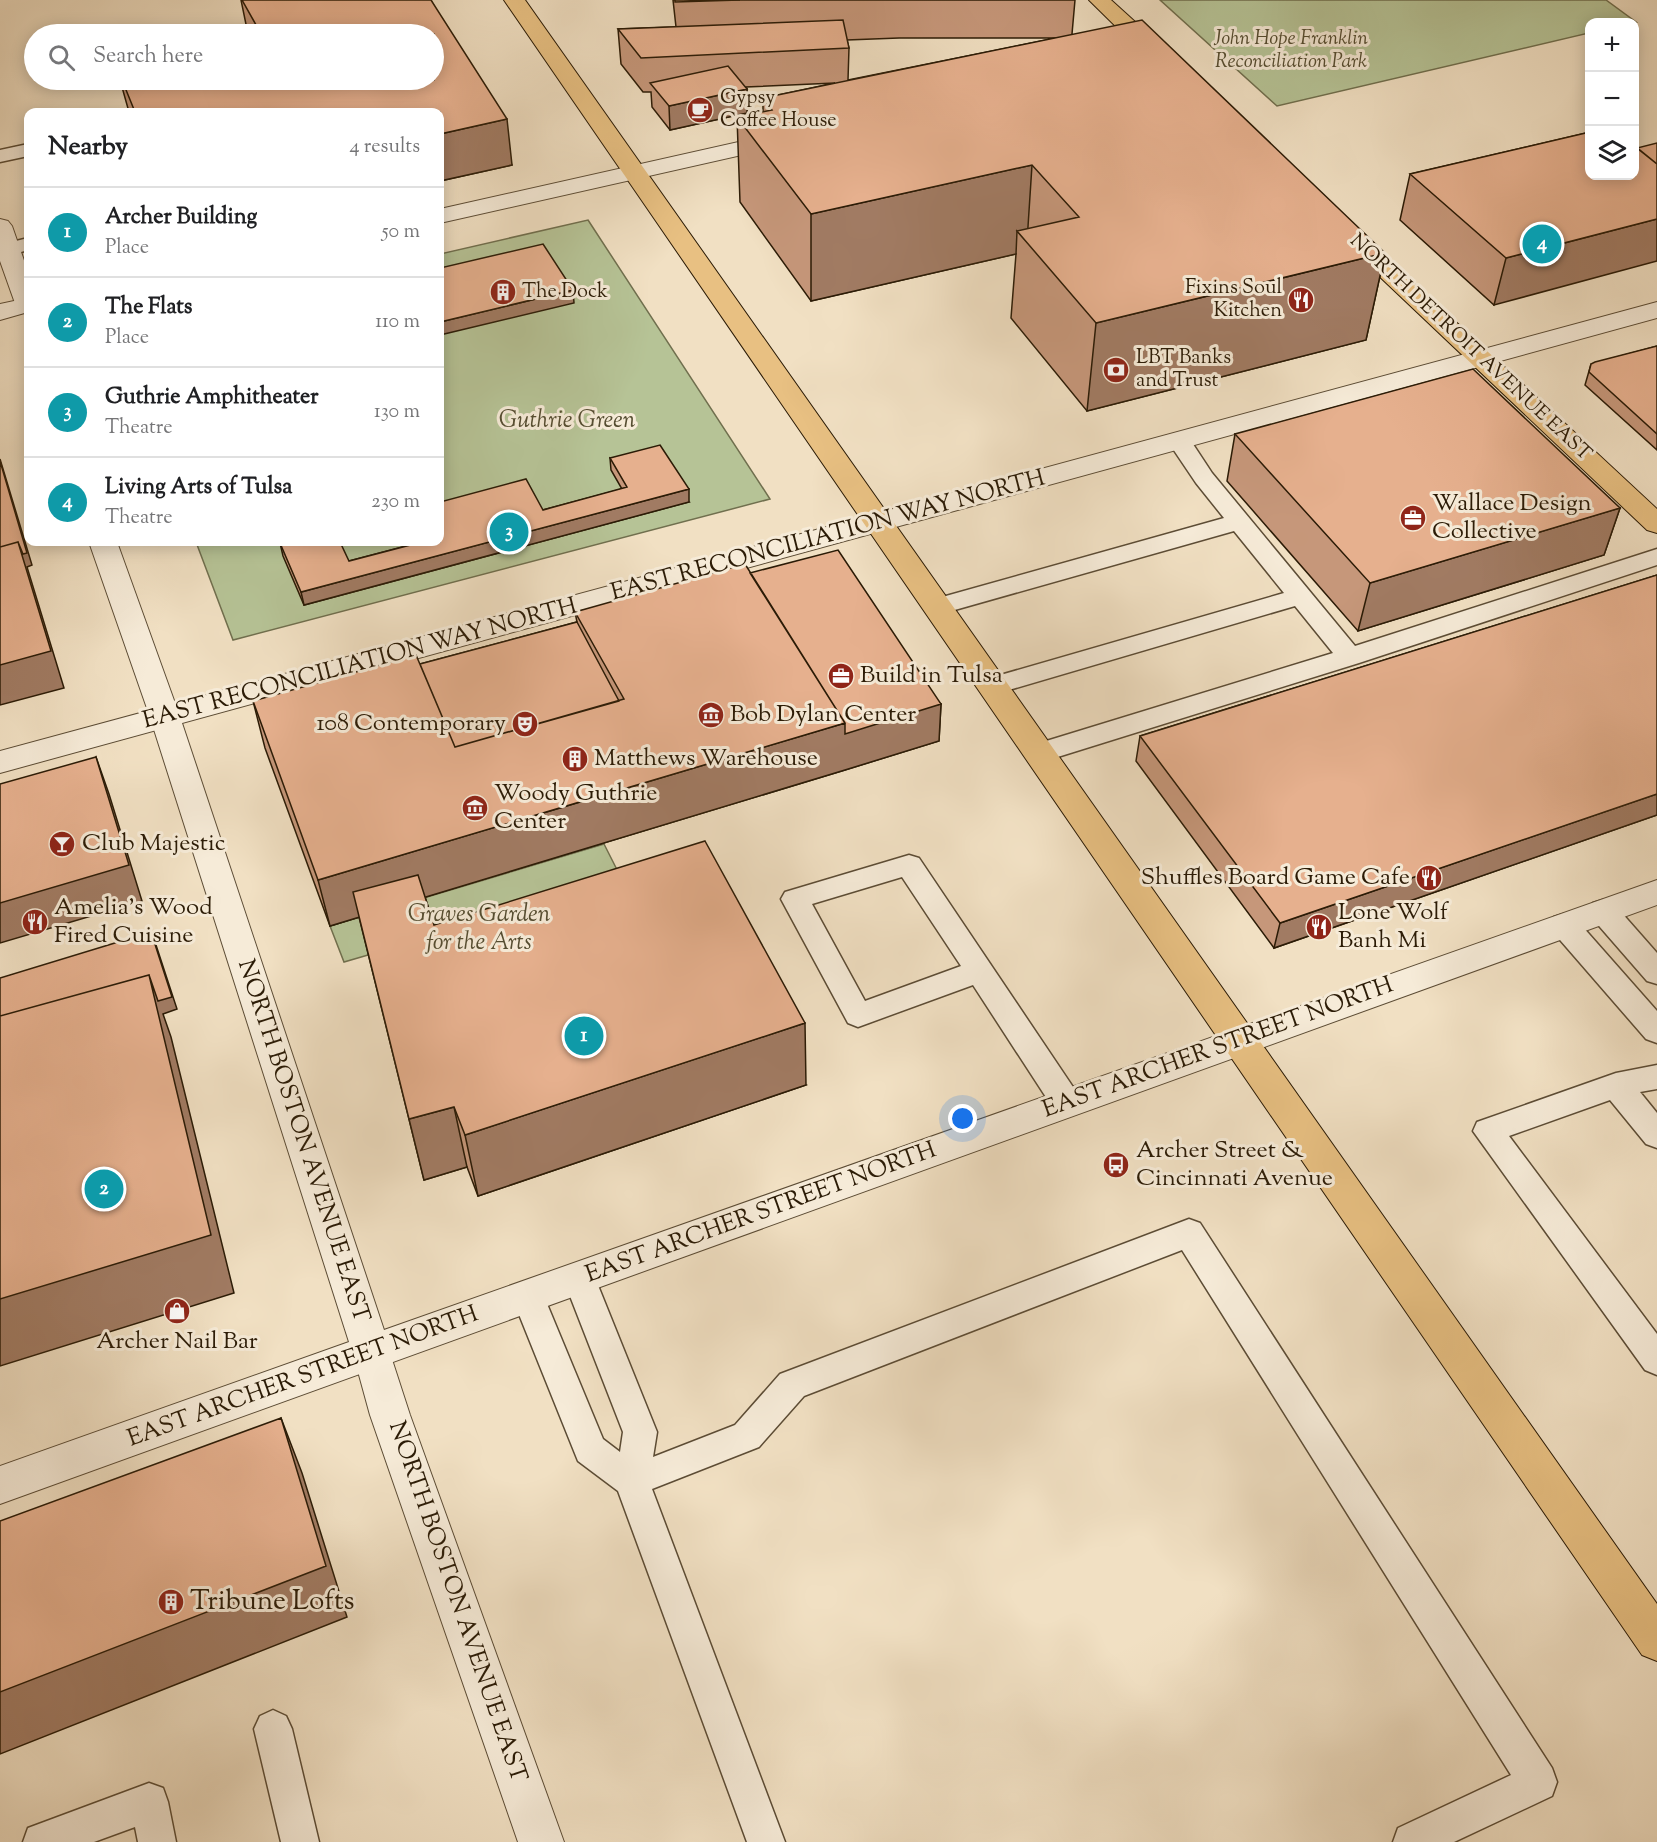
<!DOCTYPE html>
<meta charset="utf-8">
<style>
body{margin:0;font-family:"Sorts Mill Goudy",serif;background:#f6f6f6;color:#202124}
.controls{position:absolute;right:18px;top:18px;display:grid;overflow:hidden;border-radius:12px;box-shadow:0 3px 15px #0003}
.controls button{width:54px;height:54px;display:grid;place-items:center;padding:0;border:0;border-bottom:2px solid #e0e0e0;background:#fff;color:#202124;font:30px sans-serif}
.you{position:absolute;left:963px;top:1119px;width:21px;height:21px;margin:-15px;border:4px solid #fff;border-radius:50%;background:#1a73e8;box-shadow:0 0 0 9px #1a73e833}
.badge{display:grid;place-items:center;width:39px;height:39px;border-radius:50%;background:#8f2418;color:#fff;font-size:20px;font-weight:700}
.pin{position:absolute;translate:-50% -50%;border:3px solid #fff;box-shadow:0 2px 6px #0006}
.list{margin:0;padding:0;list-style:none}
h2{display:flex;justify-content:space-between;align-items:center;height:78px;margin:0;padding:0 24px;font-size:26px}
h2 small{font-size:20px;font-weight:400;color:#757577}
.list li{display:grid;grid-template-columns:39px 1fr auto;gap:18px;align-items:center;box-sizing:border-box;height:90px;padding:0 24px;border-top:2px solid #e0e0e0}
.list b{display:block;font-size:22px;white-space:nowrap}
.list p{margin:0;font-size:20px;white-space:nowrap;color:#757577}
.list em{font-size:20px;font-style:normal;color:#757577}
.icon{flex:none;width:33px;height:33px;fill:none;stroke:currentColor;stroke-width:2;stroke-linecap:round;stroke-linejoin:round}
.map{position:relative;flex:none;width:1657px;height:1842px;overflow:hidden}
.search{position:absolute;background:#fff;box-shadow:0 3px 15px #0003;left:24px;top:24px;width:420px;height:66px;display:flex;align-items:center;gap:15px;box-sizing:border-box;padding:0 21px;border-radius:33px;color:#757577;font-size:22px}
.panel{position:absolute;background:#fff;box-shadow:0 3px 15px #0003;left:24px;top:108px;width:420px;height:438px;border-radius:12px}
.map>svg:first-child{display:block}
</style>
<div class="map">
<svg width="1657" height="1842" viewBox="0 0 1657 1842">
<rect width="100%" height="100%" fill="#f1e0c3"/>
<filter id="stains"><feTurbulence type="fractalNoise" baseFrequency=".00333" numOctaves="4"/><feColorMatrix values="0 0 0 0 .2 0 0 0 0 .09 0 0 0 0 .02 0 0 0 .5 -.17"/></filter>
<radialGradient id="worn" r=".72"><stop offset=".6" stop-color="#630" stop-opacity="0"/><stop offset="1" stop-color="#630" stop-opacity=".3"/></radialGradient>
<path fill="#b6c396" stroke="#706f4e" stroke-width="1.5" d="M1160 0H1606L1636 22H1590L1589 33 1277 106Z
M588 220 770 499 233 640 196 542H440V254Z
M604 844 645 925 368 955 344 962 330 926Z"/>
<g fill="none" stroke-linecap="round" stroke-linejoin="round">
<defs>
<path id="service" d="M28 144V156L0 162V150Z
M28 238V250L7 256 0 255V245Z
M1179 433 1187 435 1212 473 1355 646 1657 549V565L1359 663 1048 760 1039 762 1030 760 1026 753 1030 746 1333 653 1295 606 992 695 983 692 979 686 983 680 1284 593 1234 531 937 615 928 613 925 607 928 601 1224 518 1196 483 1167 440 1171 435Z
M909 855 919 858 1077 1093 1081 1102 1077 1111 1066 1114 1055 1111 973 985 858 1027 848 1023 781 899 785 892ZM902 877 961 966 865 1001 812 904Z
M1603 900 1613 903 1657 953V984L1647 981 1593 919 1589 911 1593 903Z
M1564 914 1574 917 1657 1011V1043L1646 1039 1554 933 1550 925 1554 917Z
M1657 1065V1089L1640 1092 1657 1113V1148L1646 1144 1610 1100 1509 1136 1657 1334V1375L1645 1370 1473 1131 1477 1122 1616 1073Z
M1189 1219 1200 1223 1552 1768 1557 1782 1552 1796 1454 1842H1393L1398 1828 1511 1775 1182 1250 804 1396 759 1447 652 1489 785 1842H747L618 1491 578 1461 512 1297 516 1287 528 1283 540 1287 603 1439 620 1452 623 1432 563 1278 567 1268 579 1264 591 1268 657 1432 653 1457 735 1425 780 1374Z
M273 1710 286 1716 292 1729 319 1842H281L254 1729 260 1716Z
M149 1783 163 1788 168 1802 176 1842H138L135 1827 94 1842H23L28 1828Z"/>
<path id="pedestrian" d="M372 1336 386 1341 410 1415 564 1842H518L370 1415 353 1353 358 1341Z"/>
<path id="minor" d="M0 219 8 221 12 226 28 272V313L19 311 16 306 0 261Z
M1657 302V318L0 773V751Z"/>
<path id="tertiary" d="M783 132 791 134 794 139 791 144 440 223V209Z
M28 298V312L0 320V304Z
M89 542H117L180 717 384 1330 1657 880V905L0 1504V1466L349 1342 150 717Z"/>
<path id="primary" d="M504 0H525L1657 1604V1661L1642 1655Z
M1089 0H1111L1165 49 1168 54 1165 59 1157 60 1149 59Z
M1350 229 1358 231 1657 509V533L1647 530 1342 241 1338 236 1342 231Z"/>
</defs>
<use href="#service" stroke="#5c4c35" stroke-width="3"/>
<use href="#pedestrian" stroke="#5c4c35" stroke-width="2"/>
<use href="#minor" stroke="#5c4c35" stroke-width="2"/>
<use href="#tertiary" stroke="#5c4c35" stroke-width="2"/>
<use href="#primary" stroke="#2b1b06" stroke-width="2"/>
<use href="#service" fill="#f6ebd8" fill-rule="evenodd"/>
<use href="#pedestrian" fill="#f6ebd8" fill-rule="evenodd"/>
<use href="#minor" fill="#f6ebd8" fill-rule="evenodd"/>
<use href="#tertiary" fill="#f6ebd8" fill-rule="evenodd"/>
<use href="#primary" fill="#e8c082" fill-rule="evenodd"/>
</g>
<path fill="#c6977a" stroke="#2b1b06" stroke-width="1.5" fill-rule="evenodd" d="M241 0H431L512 165 440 181V112H129L120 80 248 34Z
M673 0H1075L1072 34 1385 253 1366 340 1087 411 1011 318 1016 254 811 301 740 202 737 117 763 112V98L835 83 746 87 747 89V113L670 130 652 107 651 92H643L621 64 618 29 676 27ZM899 38H1056L848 80 849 48 847 40Z
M1590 132 1494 305 1400 220 1410 174Z
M1657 346V450L1585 385 1591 364Z
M1235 434 1620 508 1604 555 1358 631 1227 481Z
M610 458 689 502 304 605 283 556 280 543 349 561 622 489 611 470Z
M750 573 941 704 939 741 845 770 425 897 434 925 806 1085 478 1196 467 1167 424 1180 359 917 330 926 265 748 253 701 420 664 577 622 575 612Z
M1657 575V815L1274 948 1136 761 1140 736Z"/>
<path fill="#a17b63" stroke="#2b1b06" stroke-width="1.5" d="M747 89V113L670 130 669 106Z
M507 119 512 165 440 181V134Z
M1032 165 1027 242 1017 231 1016 254 811 301V214Z
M1657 219V261L1494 305 1506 258Z
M1385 253 1366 340 1087 411 1096 323Z
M573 290 574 303 440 335V322Z
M0 459 32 565 27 567 64 688 0 705Z
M689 489V502L304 605 301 592Z
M1620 508 1604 555 1358 631 1370 583Z
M941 704 939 741 845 770 330 926 318 880 845 723Z
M96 757 109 794 142 901 0 943V903Z
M1657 794V815L1274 948 1280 923Z
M156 945 177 1009 163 1014 171 1037 234 1293 0 1366V1299L149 975Z
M805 1023 806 1085 478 1196 465 1135Z
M454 1107 467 1167 424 1180 409 1119Z
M281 1418 302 1473 347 1617 0 1754V1692Z"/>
<path fill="#e6b08e" stroke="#2b1b06" stroke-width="1.5" d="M242 0H431L507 119 440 134V112H135L122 80H434V34H250L260 32Z
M675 0H740L675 2Z
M843 20 849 48 641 58 618 29Z
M1142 20 1385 253 1096 323 1017 231 1079 217 1032 165 811 214 737 117 772 110 763 98Z
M728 66 747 89 669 106 650 83Z
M1590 132V176H1635V146L1657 164V219L1506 258 1410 174Z
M1657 143V164L1637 148Z
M543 244 573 290 440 322V268Z
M1657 346V434L1589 372 1591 364 1595 362Z
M1473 369 1620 508 1370 583 1235 434Z
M660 445 689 489 301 592 280 543 286 542H340L349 561 422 542H440V502L526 479 543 510 627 487 610 458Z
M0 461 27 553 23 554 18 542 0 547Z
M18 542 51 651 0 665V547Z
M838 550 941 704 845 734V723L750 573Z
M745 564 845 723 318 880 253 701 416 655 455 747 624 699 575 612Z
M1657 575V794L1280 923 1140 736Z
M577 622 619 701 455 747 420 664Z
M96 757 129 865 0 903V784Z
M705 841 805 1023 465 1135 454 1107 409 1119 353 892 418 875 434 925Z
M151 932 172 997 158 1001 149 975 0 1016V978Z
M149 975 211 1235 0 1299V1016Z
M281 1418 326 1566 0 1692V1521Z"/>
<defs>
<symbol id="cafe-disc" viewBox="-11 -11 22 22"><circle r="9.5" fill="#8f2418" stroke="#f6ebd8"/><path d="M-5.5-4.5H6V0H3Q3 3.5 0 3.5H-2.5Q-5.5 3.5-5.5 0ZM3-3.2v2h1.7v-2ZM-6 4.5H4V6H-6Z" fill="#fff"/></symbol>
<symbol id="building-disc" viewBox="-11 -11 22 22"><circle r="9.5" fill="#8f2418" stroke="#f6ebd8"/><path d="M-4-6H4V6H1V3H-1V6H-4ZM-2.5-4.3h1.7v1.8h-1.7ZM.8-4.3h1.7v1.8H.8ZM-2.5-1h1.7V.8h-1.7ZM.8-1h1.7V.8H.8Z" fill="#fff"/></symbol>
<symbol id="restaurant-disc" viewBox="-11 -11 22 22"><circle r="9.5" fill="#8f2418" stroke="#f6ebd8"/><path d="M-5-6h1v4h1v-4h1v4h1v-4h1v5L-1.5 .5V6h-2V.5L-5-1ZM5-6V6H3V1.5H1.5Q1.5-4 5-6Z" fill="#fff"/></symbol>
<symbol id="bank-disc" viewBox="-11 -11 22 22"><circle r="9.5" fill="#8f2418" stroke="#f6ebd8"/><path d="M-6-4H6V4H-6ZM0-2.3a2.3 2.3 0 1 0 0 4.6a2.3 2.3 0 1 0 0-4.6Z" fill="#fff"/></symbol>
<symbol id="office-disc" viewBox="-11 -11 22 22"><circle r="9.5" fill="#8f2418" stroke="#f6ebd8"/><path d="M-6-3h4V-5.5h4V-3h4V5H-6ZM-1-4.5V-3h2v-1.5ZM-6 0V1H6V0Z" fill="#fff"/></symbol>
<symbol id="museum-disc" viewBox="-11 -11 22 22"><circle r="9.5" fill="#8f2418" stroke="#f6ebd8"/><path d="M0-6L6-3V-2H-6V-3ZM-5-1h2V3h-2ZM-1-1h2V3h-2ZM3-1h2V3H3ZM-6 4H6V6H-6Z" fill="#fff"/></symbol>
<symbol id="theatre-disc" viewBox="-11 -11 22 22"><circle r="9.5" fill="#8f2418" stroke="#f6ebd8"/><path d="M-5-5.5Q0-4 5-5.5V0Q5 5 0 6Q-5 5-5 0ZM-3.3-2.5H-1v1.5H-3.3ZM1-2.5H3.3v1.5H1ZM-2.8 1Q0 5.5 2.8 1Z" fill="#fff"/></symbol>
<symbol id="bar-disc" viewBox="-11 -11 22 22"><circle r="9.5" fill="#8f2418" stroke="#f6ebd8"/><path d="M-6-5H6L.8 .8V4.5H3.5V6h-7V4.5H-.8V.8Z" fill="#fff"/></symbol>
<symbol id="bus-disc" viewBox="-11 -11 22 22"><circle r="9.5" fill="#8f2418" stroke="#f6ebd8"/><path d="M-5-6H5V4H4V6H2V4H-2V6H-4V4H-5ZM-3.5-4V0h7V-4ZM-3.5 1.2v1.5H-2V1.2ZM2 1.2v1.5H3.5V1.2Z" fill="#fff"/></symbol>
<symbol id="shop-disc" viewBox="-11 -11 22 22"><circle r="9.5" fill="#8f2418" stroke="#f6ebd8"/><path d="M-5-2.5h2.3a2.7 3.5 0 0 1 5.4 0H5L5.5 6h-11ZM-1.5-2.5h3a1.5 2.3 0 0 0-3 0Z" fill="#fff"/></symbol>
</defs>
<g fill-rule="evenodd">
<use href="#cafe-disc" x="685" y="95" width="30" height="30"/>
<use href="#building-disc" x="488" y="277" width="30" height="30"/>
<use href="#restaurant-disc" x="1286" y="285" width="30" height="30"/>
<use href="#bank-disc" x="1101" y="355" width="30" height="30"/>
<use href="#office-disc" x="1398" y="503" width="30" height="30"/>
<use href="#office-disc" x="826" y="661" width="30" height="30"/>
<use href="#museum-disc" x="696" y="700" width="30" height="30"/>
<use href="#theatre-disc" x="510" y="709" width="30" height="30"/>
<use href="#building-disc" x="560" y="744" width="30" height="30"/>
<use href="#museum-disc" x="460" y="793" width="30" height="30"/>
<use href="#bar-disc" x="47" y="829" width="30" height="30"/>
<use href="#restaurant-disc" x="1414" y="863" width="30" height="30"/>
<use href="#restaurant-disc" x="20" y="907" width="30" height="30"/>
<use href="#restaurant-disc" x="1304" y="912" width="30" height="30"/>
<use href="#bus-disc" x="1101" y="1150" width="30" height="30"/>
<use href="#shop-disc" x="162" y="1296" width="30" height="30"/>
<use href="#building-disc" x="156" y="1587" width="30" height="30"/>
</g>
<g text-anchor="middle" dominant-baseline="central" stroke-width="6" stroke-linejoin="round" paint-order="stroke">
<g font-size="20" font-style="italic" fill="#554d31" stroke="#f6ebd8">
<text x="1291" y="39">John Hope Franklin<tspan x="1291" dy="23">Reconciliation Park</tspan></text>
</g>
<g font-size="20" fill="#2b1b06" stroke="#f6ebd8" text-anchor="start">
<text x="720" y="98">Gypsy<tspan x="720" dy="23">Coffee House</tspan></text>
<text x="1282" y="288" text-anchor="end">Fixins Soul<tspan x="1282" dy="23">Kitchen</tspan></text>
<text x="522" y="292">The Dock</text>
<text x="1136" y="358">LBT Banks<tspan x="1136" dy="23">and Trust</tspan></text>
</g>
<g font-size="20" fill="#2b1b06" stroke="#f6ebd8">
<text transform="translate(1470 348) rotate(43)">NORTH DETROIT AVENUE EAST</text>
</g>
<g font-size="24" font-style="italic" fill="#554d31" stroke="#f6ebd8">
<text x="567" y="421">Guthrie Green</text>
<text x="479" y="915">Graves Garden<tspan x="479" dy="28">for the Arts</tspan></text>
</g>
<g font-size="24" fill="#2b1b06" stroke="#f6ebd8" text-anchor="start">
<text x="1432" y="504">Wallace Design<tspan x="1432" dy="28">Collective</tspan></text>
<text x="860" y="676">Build in Tulsa</text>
<text x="730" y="715">Bob Dylan Center</text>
<text x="506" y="724" text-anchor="end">108 Contemporary</text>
<text x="594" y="759">Matthews Warehouse</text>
<text x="494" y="794">Woody Guthrie<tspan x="494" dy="28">Center</tspan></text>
<text x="82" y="844">Club Majestic</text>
<text x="1410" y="878" text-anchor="end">Shuffles Board Game Cafe</text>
<text x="54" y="908">Amelia's Wood<tspan x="54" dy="28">Fired Cuisine</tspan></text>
<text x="1338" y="913">Lone Wolf<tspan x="1338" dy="28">Banh Mi</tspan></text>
<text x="1136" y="1151">Archer Street &amp;<tspan x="1136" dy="28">Cincinnati Avenue</tspan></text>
<text x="177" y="1342" text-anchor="middle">Archer Nail Bar</text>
</g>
<g font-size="24" fill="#2b1b06" stroke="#f6ebd8">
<text transform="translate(828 536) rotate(-15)">EAST RECONCILIATION WAY NORTH</text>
<text transform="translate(360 664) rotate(-15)">EAST RECONCILIATION WAY NORTH</text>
<text transform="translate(1218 1048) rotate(-20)">EAST ARCHER STREET NORTH</text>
<text transform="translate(303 1141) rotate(72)">NORTH BOSTON AVENUE EAST</text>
<text transform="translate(761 1213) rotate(-20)">EAST ARCHER STREET NORTH</text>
<text transform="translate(303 1377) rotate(-20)">EAST ARCHER STREET NORTH</text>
<text transform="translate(457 1602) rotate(71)">NORTH BOSTON AVENUE EAST</text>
</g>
<g font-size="28" fill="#2b1b06" stroke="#f6ebd8" text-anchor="start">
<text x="190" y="1602">Tribune Lofts</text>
</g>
</g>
<rect width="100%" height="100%" filter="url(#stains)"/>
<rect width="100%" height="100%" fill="url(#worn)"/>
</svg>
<div class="controls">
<button>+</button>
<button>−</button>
<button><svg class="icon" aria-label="layers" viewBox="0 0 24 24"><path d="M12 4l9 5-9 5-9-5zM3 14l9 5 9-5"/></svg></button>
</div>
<div class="you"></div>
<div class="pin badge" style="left:584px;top:1036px;background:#0f9aa8">1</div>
<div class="pin badge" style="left:104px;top:1189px;background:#0f9aa8">2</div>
<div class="pin badge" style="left:509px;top:532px;background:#0f9aa8">3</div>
<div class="pin badge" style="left:1542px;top:244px;background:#0f9aa8">4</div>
<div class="search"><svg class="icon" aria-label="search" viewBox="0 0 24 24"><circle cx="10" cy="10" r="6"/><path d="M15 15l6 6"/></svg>Search here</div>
<section class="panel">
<h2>Nearby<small>4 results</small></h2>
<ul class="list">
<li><span class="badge" style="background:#0f9aa8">1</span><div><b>Archer Building</b><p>Place</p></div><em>50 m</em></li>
<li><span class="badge" style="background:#0f9aa8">2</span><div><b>The Flats</b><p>Place</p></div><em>110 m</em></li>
<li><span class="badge" style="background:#0f9aa8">3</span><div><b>Guthrie Amphitheater</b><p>Theatre</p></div><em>130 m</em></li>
<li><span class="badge" style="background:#0f9aa8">4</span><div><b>Living Arts of Tulsa</b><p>Theatre</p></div><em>230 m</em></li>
</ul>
</section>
</div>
